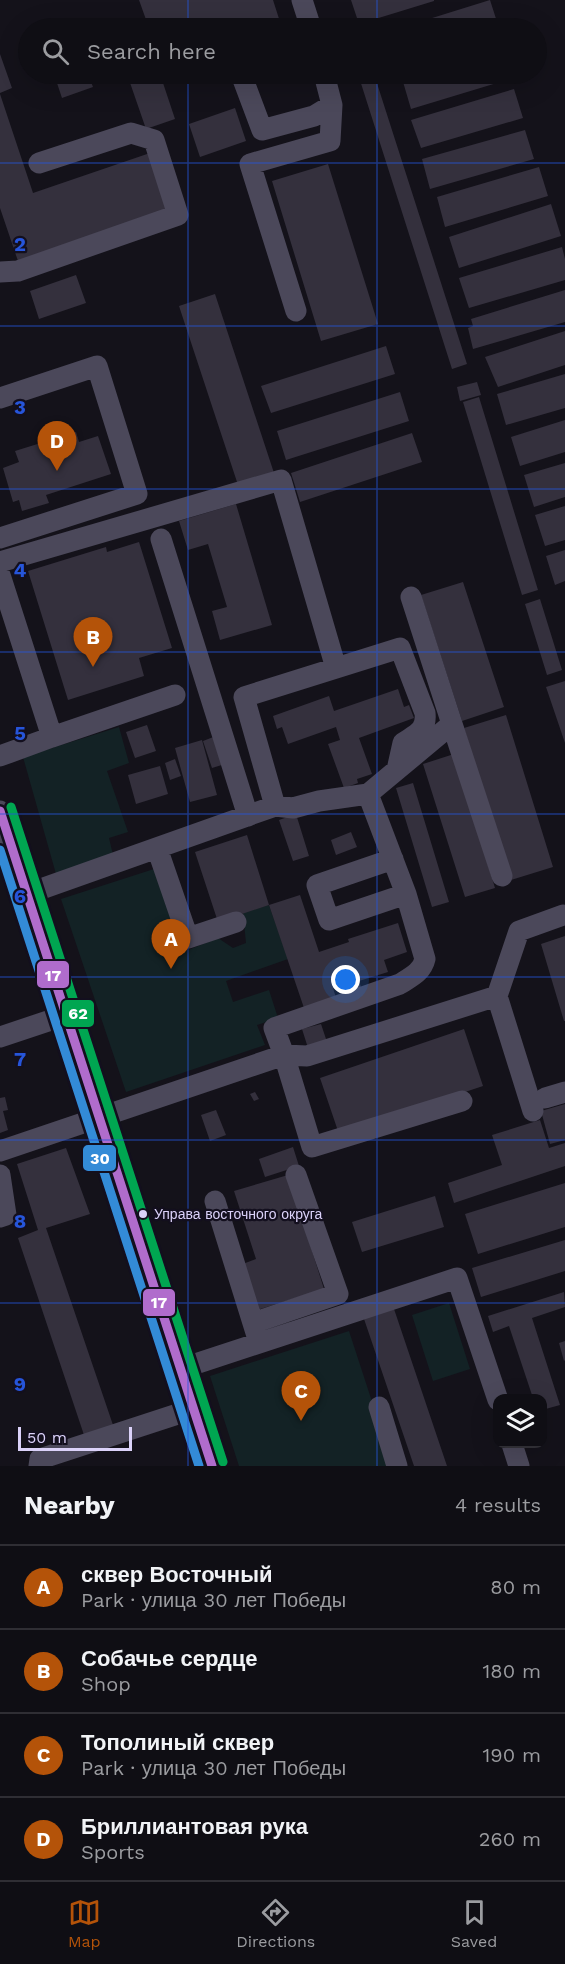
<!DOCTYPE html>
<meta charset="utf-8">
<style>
body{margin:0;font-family:"Work Sans",sans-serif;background:#1d1c22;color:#f1f3f6}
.controls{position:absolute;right:18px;bottom:18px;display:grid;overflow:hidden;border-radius:12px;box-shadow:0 6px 24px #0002}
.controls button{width:54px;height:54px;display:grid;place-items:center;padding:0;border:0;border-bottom:2px solid #2f2e34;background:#0f0e14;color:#f1f3f6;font:30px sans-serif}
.scale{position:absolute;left:18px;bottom:15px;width:114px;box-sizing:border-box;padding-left:6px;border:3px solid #dbd2f9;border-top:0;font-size:16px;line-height:21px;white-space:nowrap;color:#dbd2f9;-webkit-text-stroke:4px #130f1e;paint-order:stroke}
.you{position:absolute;left:346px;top:980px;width:21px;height:21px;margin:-15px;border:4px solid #fff;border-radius:50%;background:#1a73e8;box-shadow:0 0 0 9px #1a73e833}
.badge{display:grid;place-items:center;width:39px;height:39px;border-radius:50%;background:#b45309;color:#fff;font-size:20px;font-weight:700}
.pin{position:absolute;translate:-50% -50px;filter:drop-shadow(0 2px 3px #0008)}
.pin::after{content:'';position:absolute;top:32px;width:21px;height:18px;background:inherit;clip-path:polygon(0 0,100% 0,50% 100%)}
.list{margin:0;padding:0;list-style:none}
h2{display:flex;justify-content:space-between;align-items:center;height:78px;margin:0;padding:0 24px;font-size:26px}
h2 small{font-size:20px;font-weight:400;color:#9b9ca0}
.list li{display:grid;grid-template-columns:39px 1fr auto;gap:18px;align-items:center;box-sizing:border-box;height:84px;padding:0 24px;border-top:2px solid #2f2e34}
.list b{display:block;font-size:22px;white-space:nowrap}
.list p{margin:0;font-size:20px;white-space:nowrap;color:#9b9ca0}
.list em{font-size:20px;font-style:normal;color:#9b9ca0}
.icon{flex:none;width:33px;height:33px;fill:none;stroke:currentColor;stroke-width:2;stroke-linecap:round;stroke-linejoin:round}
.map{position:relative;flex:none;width:565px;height:1466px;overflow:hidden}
.search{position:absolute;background:#0f0e14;box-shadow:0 6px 24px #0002;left:18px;right:18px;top:18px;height:66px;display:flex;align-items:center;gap:15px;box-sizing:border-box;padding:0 21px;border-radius:33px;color:#9b9ca0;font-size:22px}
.sheet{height:414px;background:#0f0e14}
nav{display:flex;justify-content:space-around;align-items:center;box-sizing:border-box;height:84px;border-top:2px solid #2f2e34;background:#0f0e14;font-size:16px;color:#9b9ca0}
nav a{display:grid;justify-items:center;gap:3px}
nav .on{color:#b45309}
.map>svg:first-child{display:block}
</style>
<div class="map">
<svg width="565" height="1466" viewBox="0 0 565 1466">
<rect width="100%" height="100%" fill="#14121a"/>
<path fill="#132225" d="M119 727 129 763 107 771 128 832 109 838 113 855 56 874 23 757Z
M154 869 181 945 188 950 218 938 233 948 246 943 243 913 269 905 288 959 226 981 233 1002 269 990 278 1018 257 1025 265 1045 126 1092 61 899Z
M449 1303 470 1369 433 1381 412 1315Z
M349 1331 393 1466H239L210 1376Z"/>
<path fill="#34303d" d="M139 0H273L282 28H245L242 21 220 28H149Z
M351 0H434V1L359 24Z
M490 0 499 28H400Z
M69 18 73 28H39Z
M0 54 12 88 0 93Z
M54 74H88L93 87 62 98Z
M127 74H160L175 119 146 129Z
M358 74H374L467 364 452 369Z
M406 74H512L513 78 411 109 401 75Z
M514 89 523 118 421 148 411 120Z
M0 94 33 193 150 153 169 210 18 261 0 208Z
M235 108 246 141 200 157 189 124Z
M525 130 534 159 430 189 422 159Z
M328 164 378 324 321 341 272 181Z
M539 167 548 196 445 227 437 197Z
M551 204 561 236 459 268 449 237Z
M562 247 565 259V280L469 308 459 278Z
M76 275 86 303 39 319 30 291Z
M565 290V322L473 349 468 328 473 326 471 319Z
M215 294 274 473 238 485 179 306Z
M565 331V365L498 387 485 357Z
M386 346 395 374 271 413 261 386Z
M565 374V408L506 425 497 394Z
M477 382 481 395 460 401 457 387Z
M400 392 409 421 286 460 277 431Z
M479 397 538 590 522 595 463 402Z
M565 420V452L520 466 511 437Z
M76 432 79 442 98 436 111 474 46 495 49 503 22 511 19 500 13 502 3 468 19 462 15 451Z
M412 433 422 462 300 502 291 473Z
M565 463V497L534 507 524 475Z
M236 504 272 625 220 640 212 611 227 607 208 544 188 550 179 521Z
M565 506V540L545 546 535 515Z
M139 542 172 648 139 658 144 676 68 700 28 571 106 547 107 552Z
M565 550V581L555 585 546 556Z
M463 582 504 707 462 721 421 595Z
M540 599 562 670 547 675 525 604Z
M565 681V743L546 687Z
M398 689 404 707 409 705 414 718 359 738 372 774 357 779 358 783 344 788 328 744 340 740 336 727 288 744 282 727 277 729 273 716 329 696 334 711Z
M506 715 553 867 511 880 464 728Z
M147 725 156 751 135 758 126 732Z
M216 736 225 764 212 768 203 741Z
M202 740 217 795 190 802 175 748Z
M454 754 495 888 465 897 423 764Z
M175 759 181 776 170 780 165 763Z
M160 766 168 794 136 804 128 775Z
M413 783 449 902 432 907 396 788Z
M296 814 309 856 293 861 279 820Z
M351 832 357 847 336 855 331 840Z
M247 835 269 905 300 895 319 952 349 942 348 939 398 923 407 952 384 960 388 972 359 981 362 990 351 993 348 983 333 988 336 998 304 1008 269 905 218 922 195 852Z
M565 936V1021H564L541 944Z
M321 1024 327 1042 308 1048 302 1029Z
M464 1029 483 1086 339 1134 320 1078Z
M255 1092 259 1099 254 1101 250 1094Z
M5 1097 8 1110 3 1111 8 1130 0 1133V1098Z
M565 1104V1140L550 1144 541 1111Z
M216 1110 226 1135 210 1141 201 1115Z
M540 1120 549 1148 565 1143V1166L454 1203 448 1183 502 1165 492 1135Z
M293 1147 299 1166 265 1177 259 1159Z
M66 1148 90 1214 46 1228 113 1425 84 1435 18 1238 38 1230 17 1164Z
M288 1175 324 1289 254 1311 240 1265 256 1259 234 1191Z
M565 1183V1227L478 1254 465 1214Z
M435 1196 444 1227 362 1252 352 1222Z
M565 1240V1271L481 1297 472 1268Z
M564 1292 565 1307 532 1318 560 1405 542 1410V1398H533L509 1326 493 1332 488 1316Z
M393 1306 447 1466H414L363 1316Z
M565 1341V1360L564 1361 559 1343Z"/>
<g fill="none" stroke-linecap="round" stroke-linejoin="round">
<path stroke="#4b485a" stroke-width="21" d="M302 0 311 28
M241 74 262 130 314 116 332 105
M0 272 18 271 178 215 154 140 131 133 39 163
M296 311 250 164 330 141 332 105 324 74
M0 398 97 366 137 494 0 538
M161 539 248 816
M0 562 281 480 336 668
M0 575 52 737 0 756
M411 597 452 724
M52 737 175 695
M368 794 452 724 502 876
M275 806 244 697 400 648 425 713C427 731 416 734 403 743L397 770
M0 811 212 1466
M157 848 188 938 236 922
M27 894 275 806 293 808 319 801 368 794 406 894
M497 996 533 1111
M0 1037 66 1015
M545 1098 565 1092
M462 1101 312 1147 284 1055 307 1056 497 996 519 931 563 915
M0 1151 284 1055 274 1028 400 984C411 977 422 972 425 959L406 894 329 920 317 885 393 859
M0 1175 6 1215 0 1217
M215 1201 257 1336
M253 1323 338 1294 296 1175
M180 1369 457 1278 498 1400
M379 1407 397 1466
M512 1444 519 1466
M39 1466 40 1459 193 1409"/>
<defs>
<path id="bus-1" d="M0 811 212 1466"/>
<path id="bus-2" d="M0 850 199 1466"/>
<path id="bus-3" d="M11 807 223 1462"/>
</defs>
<use href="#bus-1" stroke="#130f1e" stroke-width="14"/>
<use href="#bus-2" stroke="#130f1e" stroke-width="14"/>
<use href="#bus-3" stroke="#130f1e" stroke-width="14"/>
<use href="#bus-1" stroke="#b06ccc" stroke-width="9"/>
<use href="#bus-2" stroke="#338bd7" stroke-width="9"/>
<use href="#bus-3" stroke="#00a651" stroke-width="9"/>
</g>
<path fill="none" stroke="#2655da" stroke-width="1.5" stroke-opacity="0.55" d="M188 0V28M377 0V28M188 74V1466M377 74V1466M0 163H565M0 326H565M0 489H565M0 652H565M0 814H565M0 977H565M0 1140H565M0 1303H565"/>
<circle fill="#dbd2f9" stroke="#130f1e" stroke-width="2" cx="143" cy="1214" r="5"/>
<g text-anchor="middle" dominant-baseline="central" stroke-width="4.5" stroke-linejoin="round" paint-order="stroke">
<g font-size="14" fill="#dbd2f9" stroke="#130f1e" text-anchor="start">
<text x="154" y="1214">Управа восточного округа</text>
</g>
</g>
<g font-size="20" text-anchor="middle" font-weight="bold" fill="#2655da" stroke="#130f1e" stroke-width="4.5" stroke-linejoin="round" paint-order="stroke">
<text x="20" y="251">2</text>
<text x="20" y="414">3</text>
<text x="20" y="577">4</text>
<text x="20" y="740">5</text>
<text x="20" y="903">6</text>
<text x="20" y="1066">7</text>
<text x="20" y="1228">8</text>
<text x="20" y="1391">9</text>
</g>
<g stroke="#130f1e" stroke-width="2">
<rect x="36" y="960" width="34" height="29" rx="6" fill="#b06ccc"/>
<rect x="61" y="999" width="34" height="29" rx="6" fill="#00a651"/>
<rect x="82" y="1144" width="35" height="28" rx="6" fill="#338bd7"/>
<rect x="142" y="1288" width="34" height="29" rx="6" fill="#b06ccc"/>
</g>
<g font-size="16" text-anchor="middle" font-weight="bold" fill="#fff">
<text x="53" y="981">17</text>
<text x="78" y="1019">62</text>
<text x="100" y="1164">30</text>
<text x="159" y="1308">17</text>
</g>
</svg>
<div class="controls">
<button><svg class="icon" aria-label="layers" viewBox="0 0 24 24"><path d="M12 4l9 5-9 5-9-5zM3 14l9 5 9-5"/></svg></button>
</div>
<div class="scale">50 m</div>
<div class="you"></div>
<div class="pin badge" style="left:171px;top:969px">A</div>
<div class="pin badge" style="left:93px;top:667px">B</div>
<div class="pin badge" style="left:301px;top:1421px">C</div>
<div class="pin badge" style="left:57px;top:471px">D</div>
<div class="search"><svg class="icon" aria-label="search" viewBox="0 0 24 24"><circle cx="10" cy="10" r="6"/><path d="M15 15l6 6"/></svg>Search here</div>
</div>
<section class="sheet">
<h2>Nearby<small>4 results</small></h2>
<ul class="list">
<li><span class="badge">A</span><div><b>сквер Восточный</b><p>Park · улица 30 лет Победы</p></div><em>80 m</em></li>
<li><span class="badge">B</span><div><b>Собачье сердце</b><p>Shop</p></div><em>180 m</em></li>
<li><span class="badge">C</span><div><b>Тополиный сквер</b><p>Park · улица 30 лет Победы</p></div><em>190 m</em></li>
<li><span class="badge">D</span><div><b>Бриллиантовая рука</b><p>Sports</p></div><em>260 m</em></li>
</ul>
</section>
<nav>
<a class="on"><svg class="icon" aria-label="map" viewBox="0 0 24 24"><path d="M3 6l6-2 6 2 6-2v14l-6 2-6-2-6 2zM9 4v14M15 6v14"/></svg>Map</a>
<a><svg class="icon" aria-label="directions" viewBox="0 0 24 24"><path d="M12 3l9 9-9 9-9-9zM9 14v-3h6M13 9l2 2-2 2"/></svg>Directions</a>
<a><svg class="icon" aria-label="saved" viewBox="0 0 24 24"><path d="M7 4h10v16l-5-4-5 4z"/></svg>Saved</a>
</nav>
